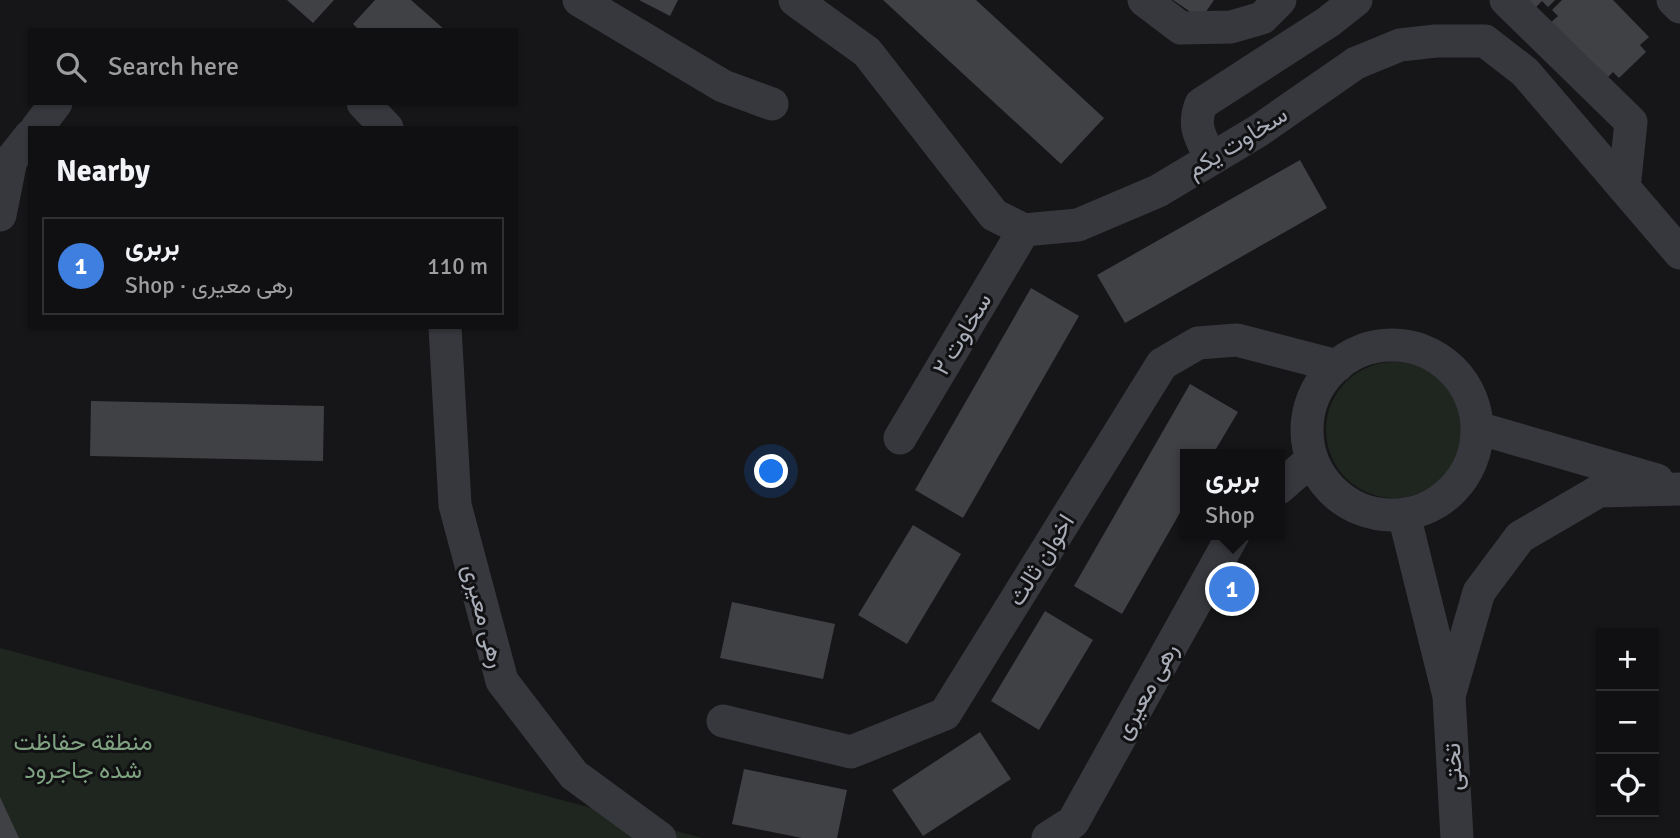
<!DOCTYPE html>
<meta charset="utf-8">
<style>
body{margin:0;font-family:Signika,Vazirmatn,sans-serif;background:#1e1e20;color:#f1f3f6}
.controls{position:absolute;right:21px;bottom:21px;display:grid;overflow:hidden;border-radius:0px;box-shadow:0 2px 5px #0004}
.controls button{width:63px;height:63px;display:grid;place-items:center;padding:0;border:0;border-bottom:2px solid #303032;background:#101012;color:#f1f3f6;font:35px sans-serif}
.you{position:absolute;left:772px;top:472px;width:24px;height:24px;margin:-18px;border:5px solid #fff;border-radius:50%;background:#1a73e8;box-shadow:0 0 0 10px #1a73e833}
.badge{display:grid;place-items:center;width:46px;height:46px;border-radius:50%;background:#f2b134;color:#fff;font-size:23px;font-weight:700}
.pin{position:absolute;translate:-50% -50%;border:4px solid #fff;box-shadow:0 2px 7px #0006}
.popup{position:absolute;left:1180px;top:449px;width:105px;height:91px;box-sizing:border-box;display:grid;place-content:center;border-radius:0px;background:#101012;filter:drop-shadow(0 2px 5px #0005);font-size:23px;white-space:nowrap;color:#9c9d9f}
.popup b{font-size:26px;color:#f1f3f6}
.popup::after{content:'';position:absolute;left:50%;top:100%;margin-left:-14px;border:14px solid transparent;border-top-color:#101012}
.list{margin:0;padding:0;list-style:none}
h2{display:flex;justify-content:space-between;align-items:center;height:91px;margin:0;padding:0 28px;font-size:30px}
h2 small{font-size:23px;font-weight:400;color:#9c9d9f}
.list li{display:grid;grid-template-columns:46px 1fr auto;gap:21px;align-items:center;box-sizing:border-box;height:98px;margin:0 14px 14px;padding:0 14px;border:2px solid #303032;border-radius:0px}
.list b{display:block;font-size:26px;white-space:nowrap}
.list p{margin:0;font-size:23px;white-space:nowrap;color:#9c9d9f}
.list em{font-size:23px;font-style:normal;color:#9c9d9f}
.icon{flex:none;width:38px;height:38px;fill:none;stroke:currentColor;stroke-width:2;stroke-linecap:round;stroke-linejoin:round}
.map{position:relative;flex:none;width:1680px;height:838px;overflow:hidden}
.search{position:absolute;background:#101012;box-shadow:0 2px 5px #0004;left:28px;top:28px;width:490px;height:77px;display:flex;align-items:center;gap:18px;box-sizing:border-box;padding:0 24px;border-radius:0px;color:#9c9d9f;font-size:26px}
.panel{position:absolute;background:#101012;box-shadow:0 2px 5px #0004;left:28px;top:126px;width:490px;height:203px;border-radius:0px}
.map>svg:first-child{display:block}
</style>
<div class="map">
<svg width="1680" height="838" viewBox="0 0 1680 838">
<rect width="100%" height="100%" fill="#161618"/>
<path fill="#1e261f" d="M1326 430a68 68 0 1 1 136 0a68 68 0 1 1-136 0Z
M0 648 702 838H0Z"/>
<path fill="#404145" d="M287 0H334L313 23Z
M375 0H411L445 30H359L353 24Z
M639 0H678L670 16Z
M883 0H976L1104 118 1061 164Z
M1173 0H1214L1201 19Z
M1524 0H1555L1548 7 1542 1 1533 10Z
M1562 0H1613L1649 37 1640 45 1646 52 1619 78 1613 72 1604 81 1549 24 1558 16 1552 10Z
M1300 160 1327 208 1125 323 1097 275Z
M1031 288 1079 316 963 518 915 490Z
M1190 384 1238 412 1213 454H1185V504L1122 614 1074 586Z
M91 401 324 406 323 461 90 456Z
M913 525 961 554 907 644 858 615Z
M732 602 835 624 823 679 720 658Z
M1045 611 1093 640 1039 730 991 701Z
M980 732 1011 779 923 836 892 790Z
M744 769 847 790 837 838H802L732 824Z
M0 797 19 838H0Z"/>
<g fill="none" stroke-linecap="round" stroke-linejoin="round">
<path stroke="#37383d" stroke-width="33" d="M579 0 723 86 772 104
M795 0 867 52 994 215 1024 230 1078 225 1158 191 1258 131 1356 63 1400 45 1436 41H1485L1525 72 1680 253
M1144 0 1181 28 1231 27 1262 18 1280 0
M1506 0 1631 122 1624 188
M1673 0 1680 7
M363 103 387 128
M37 128 56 103
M1211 159C1201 138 1192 127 1201 104L1328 22 1356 0
M0 215 11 160 30 136
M445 327 455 505 502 681 574 775 660 838
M1307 430a85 85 0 1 1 170 0a85 85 0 1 1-170 0Z
M1478 428 1657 480
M900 438 1024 230
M1279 488 1311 460
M1404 515 1449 696 1457 838
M1449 696 1479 592 1520 537 1599 491 1680 489
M723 721 851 752 945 714 1162 364 1198 343 1237 340 1337 366
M1048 838 1073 822 1233 535"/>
</g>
<g text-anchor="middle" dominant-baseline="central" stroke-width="6" stroke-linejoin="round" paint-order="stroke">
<g font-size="24" fill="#a8adb8" stroke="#111113">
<text transform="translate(1237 142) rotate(-32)">سخاوت یکم</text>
<text transform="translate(962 334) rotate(-59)">سخاوت ۲</text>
<text transform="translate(1041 560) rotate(-58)">اخوان ثالث</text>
<text transform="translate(484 616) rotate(75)">رهی معیری</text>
<text transform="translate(1146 691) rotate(-61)">رهی معیری</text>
<text transform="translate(1453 767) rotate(-93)">تختی</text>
</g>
<g font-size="24" fill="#7fa381" stroke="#111113">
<text x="83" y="742">منطقه حفاظت<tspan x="83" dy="28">شده جاجرود</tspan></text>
</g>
</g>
</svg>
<div class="controls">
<button>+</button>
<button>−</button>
<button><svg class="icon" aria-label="locate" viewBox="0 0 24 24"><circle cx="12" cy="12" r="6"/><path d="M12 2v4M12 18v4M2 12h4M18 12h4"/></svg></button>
</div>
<div class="you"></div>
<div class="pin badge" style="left:1232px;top:589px;background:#3f7fe0">1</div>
<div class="popup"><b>بربری</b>Shop</div>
<div class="search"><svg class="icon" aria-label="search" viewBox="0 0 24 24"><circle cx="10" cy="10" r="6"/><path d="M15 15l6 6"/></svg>Search here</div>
<section class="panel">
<h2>Nearby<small></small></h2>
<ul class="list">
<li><span class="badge" style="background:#3f7fe0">1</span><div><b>بربری</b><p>Shop · رهی معیری</p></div><em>110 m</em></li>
</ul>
</section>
</div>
